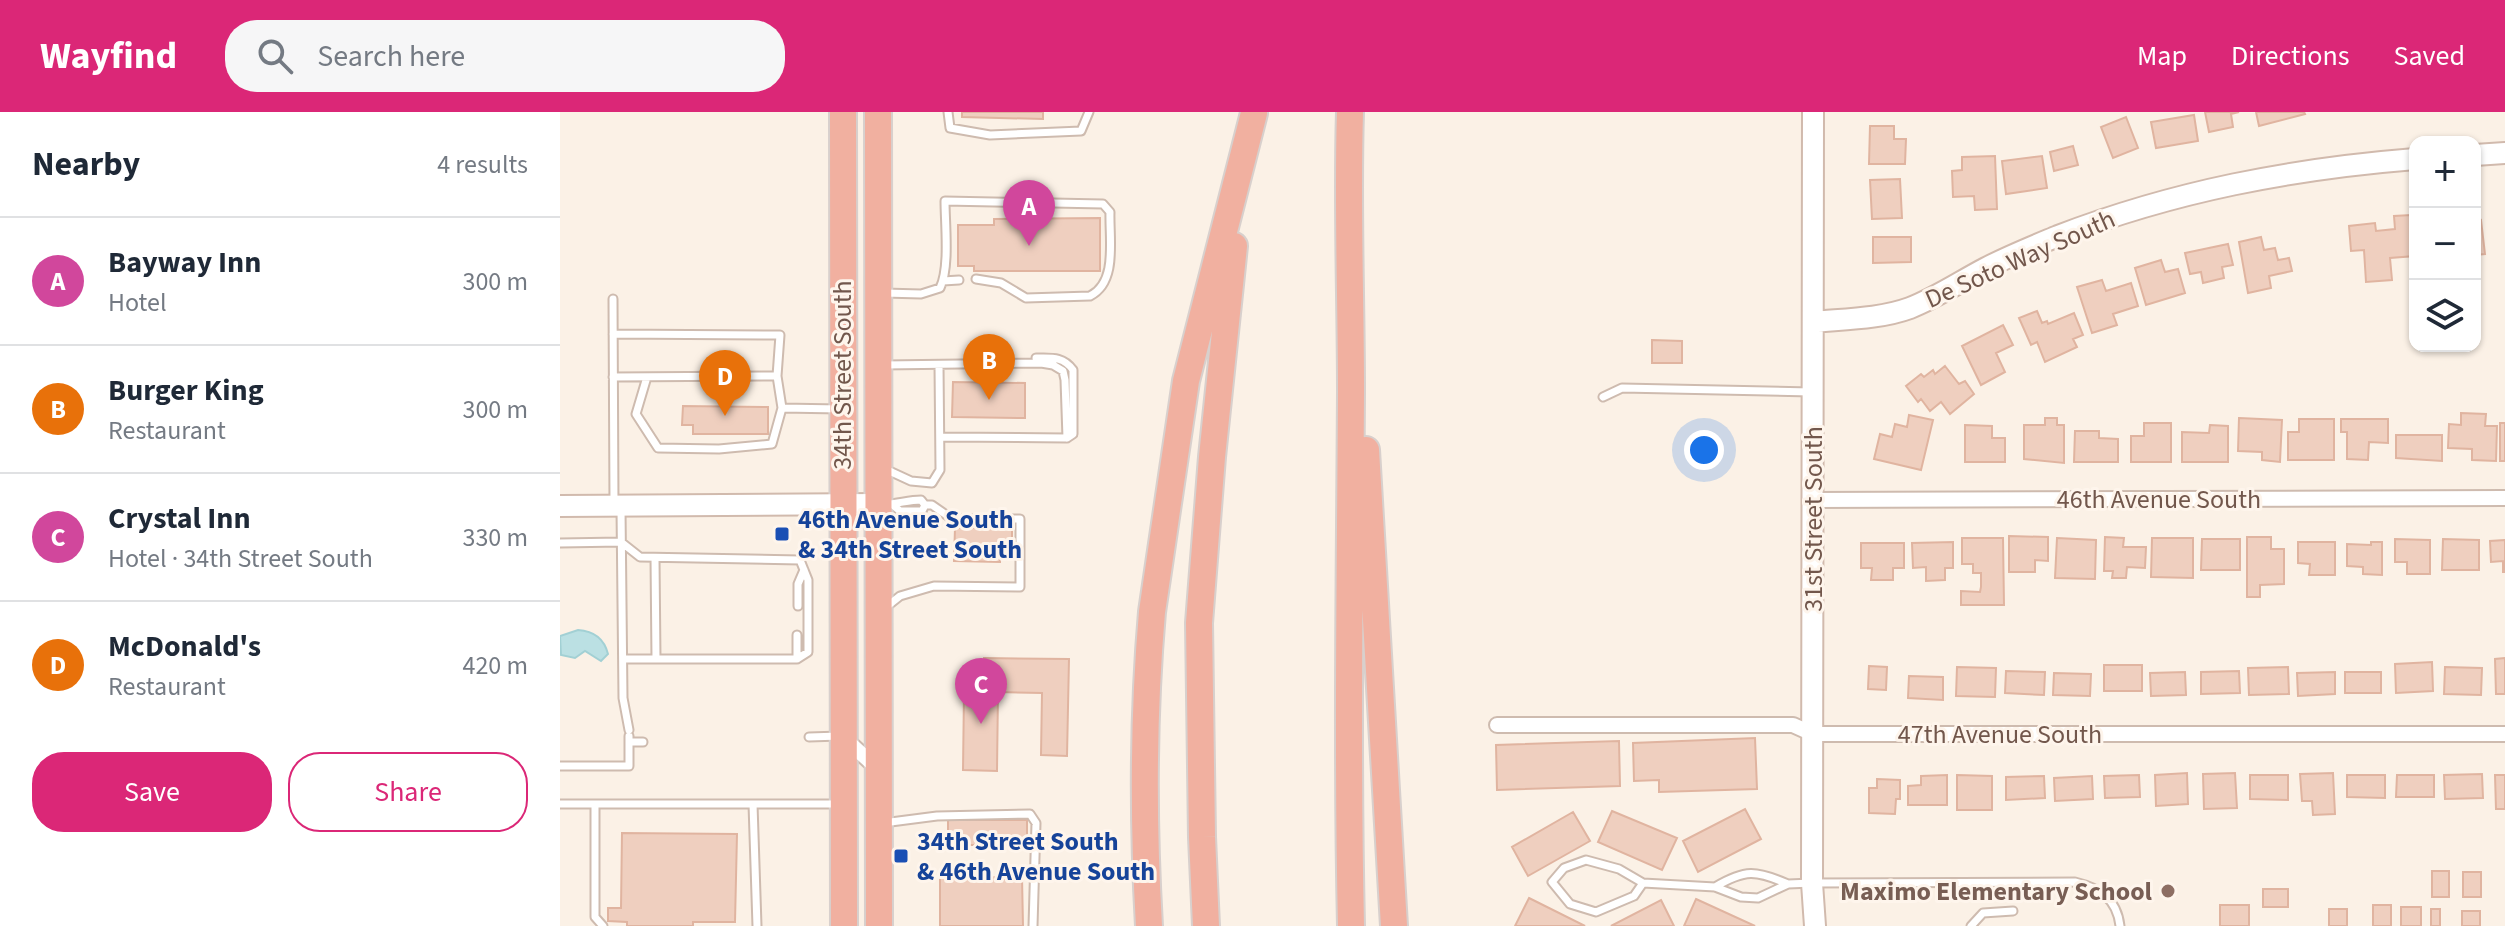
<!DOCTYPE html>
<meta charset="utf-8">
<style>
body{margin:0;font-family:"Source Sans 3",sans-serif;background:#f6f6f7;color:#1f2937}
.controls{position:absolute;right:24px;top:24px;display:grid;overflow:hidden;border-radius:16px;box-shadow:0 2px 6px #0004}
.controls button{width:72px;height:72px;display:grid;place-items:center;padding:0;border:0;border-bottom:2px solid #e0e1e3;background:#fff;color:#1f2937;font:40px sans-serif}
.you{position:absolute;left:1144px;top:338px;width:28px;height:28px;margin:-20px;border:6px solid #fff;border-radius:50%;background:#1a73e8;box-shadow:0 0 0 12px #1a73e833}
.badge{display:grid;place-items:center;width:52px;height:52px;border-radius:50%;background:#db2777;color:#fff;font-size:26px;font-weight:700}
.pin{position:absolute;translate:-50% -66px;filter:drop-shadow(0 2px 4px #0008)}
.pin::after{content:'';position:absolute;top:42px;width:28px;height:24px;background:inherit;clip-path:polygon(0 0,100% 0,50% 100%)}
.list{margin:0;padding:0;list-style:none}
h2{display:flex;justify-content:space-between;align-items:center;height:104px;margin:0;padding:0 32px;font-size:34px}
h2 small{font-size:26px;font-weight:400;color:#747a83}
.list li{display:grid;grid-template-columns:52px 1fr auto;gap:24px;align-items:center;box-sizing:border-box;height:128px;padding:0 32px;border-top:2px solid #e0e1e3}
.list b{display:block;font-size:30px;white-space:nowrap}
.list p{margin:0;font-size:26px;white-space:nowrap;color:#747a83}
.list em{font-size:26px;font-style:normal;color:#747a83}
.actions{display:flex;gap:16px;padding:24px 32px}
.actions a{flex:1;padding:18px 0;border:2px solid #db2777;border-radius:32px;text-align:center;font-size:28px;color:#db2777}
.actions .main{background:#db2777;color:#fff}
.icon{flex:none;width:44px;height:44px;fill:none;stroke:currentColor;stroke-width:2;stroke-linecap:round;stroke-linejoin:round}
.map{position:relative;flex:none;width:1945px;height:814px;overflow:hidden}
header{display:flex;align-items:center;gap:48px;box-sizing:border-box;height:112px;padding:0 40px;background:#db2777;color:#fff}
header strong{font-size:38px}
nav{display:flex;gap:44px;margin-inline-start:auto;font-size:28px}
.search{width:560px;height:72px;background:#f6f6f7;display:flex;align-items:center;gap:20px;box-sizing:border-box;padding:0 28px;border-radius:32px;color:#747a83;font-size:30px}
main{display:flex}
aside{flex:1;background:#fff}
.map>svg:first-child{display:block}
</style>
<header>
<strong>Wayfind</strong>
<div class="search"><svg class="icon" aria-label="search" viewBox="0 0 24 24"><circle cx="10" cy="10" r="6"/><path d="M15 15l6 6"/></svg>Search here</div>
<nav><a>Map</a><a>Directions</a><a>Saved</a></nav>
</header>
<main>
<aside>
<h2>Nearby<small>4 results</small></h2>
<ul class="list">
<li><span class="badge" style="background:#d1479c">A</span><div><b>Bayway Inn</b><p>Hotel</p></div><em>300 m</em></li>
<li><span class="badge" style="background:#e8710a">B</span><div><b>Burger King</b><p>Restaurant</p></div><em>300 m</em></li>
<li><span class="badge" style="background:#d1479c">C</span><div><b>Crystal Inn</b><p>Hotel · 34th Street South</p></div><em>330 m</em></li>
<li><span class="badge" style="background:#e8710a">D</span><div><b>McDonald's</b><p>Restaurant</p></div><em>420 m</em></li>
</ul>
<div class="actions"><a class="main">Save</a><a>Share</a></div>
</aside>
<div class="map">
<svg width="1945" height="814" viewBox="0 0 1945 814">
<rect width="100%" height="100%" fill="#fbf1e6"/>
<path fill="#bbe0e3" stroke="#a2d0d4" stroke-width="2" d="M18 518C33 519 44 526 48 542L41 549 25 539 15 546 1 543 0 524Z"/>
<path fill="#efcfbf" stroke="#e0b4a0" stroke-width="2" d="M402 0H483V7L402 5Z
M1645 0H1679L1671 2 1673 15 1649 20Z
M1696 0H1744L1745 2 1699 14Z
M1634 3 1638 29 1596 36 1591 10Z
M1566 5 1578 36 1553 46 1541 15Z
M1310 14H1334V27H1346L1345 52H1309Z
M1513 34 1518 53 1494 59 1490 40Z
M1435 44 1437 97 1415 98 1414 84 1393 85 1392 59 1402 58V45Z
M1482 44 1487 76 1446 82 1442 49Z
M1340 67 1342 106 1312 107 1310 68Z
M1851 103 1855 144 1830 146 1832 168 1806 170 1804 138 1791 139 1789 114 1815 111 1816 119 1835 117 1834 104Z
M540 106V159H414V154H398V113H434V107Z
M1921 108 1925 142 1915 143V109Z
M1313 125H1351V150L1313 151Z
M1701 125 1704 138 1715 136 1718 148 1729 146 1732 159 1709 164 1711 176 1688 181 1679 130Z
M1668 132 1673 153 1662 155 1664 166 1643 171 1641 160 1630 162 1625 141Z
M1601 148 1605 160 1618 157 1625 181 1586 193 1575 156Z
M1542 168 1546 179 1571 171 1578 194 1553 202 1557 213 1532 221 1517 175Z
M1477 199 1482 211 1487 209 1488 212 1514 201 1523 223 1513 227 1517 235 1485 250 1477 230 1471 233 1459 206Z
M1443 213 1453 233 1436 241 1445 260 1421 273 1402 234Z
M1092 228 1122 229V251H1092Z
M1385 254 1399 272 1405 269 1414 282 1390 302 1381 290 1370 299 1361 287 1358 290 1346 274 1361 262 1364 265 1373 258 1375 262Z
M393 270 465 271V306L392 305Z
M123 294 208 295V322H133V313H122Z
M1901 301 1926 302 1925 314H1937L1936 349 1912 348V337L1888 336 1889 312 1901 313Z
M1349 303 1373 308 1361 358 1314 347 1320 322 1332 325 1335 312 1347 315Z
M1485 306H1497V313H1504V351L1464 347V313H1485Z
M1679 306 1722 308 1720 350 1702 348V340L1678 339Z
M1739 307H1774V348H1728V320H1739Z
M1781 307H1828V331L1809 330 1808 348 1787 347V320H1781Z
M1584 311H1611V350H1571V324H1584Z
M1940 311H1945V349H1940Z
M1405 313 1432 314V326H1445V350H1405Z
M1650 313 1668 314V350H1622V320L1649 321Z
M1515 319H1539V326L1558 327V350H1514Z
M1836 323H1882V349L1836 346Z
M395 416H452V439L440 438V450L394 449Z
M1449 424 1488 425V449L1475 448V460H1449Z
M1545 425 1564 426 1563 435H1586L1585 456 1567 455 1566 466H1552L1553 459H1544Z
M1687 425H1711V437H1724V472L1700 473V485H1687Z
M1402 426H1443L1444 493H1401V479L1420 480 1421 475V461H1413V452H1402Z
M1497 426 1536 428 1535 467 1495 466Z
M1592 426H1633V466L1591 465Z
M1642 427H1680V458H1641Z
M1835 427 1870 428V462H1847V450H1835Z
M1883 427 1919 428V458H1882Z
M1945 428V460H1943V449L1931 450 1930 429Z
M1393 430V456H1385V468L1366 469V455L1353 456 1352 431Z
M1738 430H1775V463H1749L1750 452 1738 451Z
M1811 430H1822V463L1803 462V455L1787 454V432L1811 433Z
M1301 431H1344V456H1333V468H1311L1312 456H1301Z
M424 546 509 547 507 644 481 643 482 581 438 580 437 659 403 658 404 580H423Z
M1945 546V582H1936L1935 547Z
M1872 550 1873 579 1836 581 1835 552Z
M1544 553H1582V579H1544Z
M1309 554 1327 555 1326 578 1308 577Z
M1397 555 1436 556 1435 585 1396 584Z
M1728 555 1729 582 1689 583 1688 556Z
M1885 555 1922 556 1921 583 1884 582Z
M1446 559 1485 560 1484 583 1445 581Z
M1679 559 1680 581 1641 582V560Z
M1625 560 1626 583 1591 584 1590 561Z
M1775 560V582L1738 584 1737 561Z
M1785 560H1821V581H1785Z
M1494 561 1531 562 1530 584 1493 583Z
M1349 564 1383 565V588L1348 586Z
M1195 626 1197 677 1099 680V668L1074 669 1073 631Z
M1059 629 1060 674 937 678 936 633Z
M1627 661 1628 692 1596 694 1595 663Z
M1675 661 1677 696 1644 697 1643 662Z
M1773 661 1775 702 1753 703 1752 689H1742L1740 662Z
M1922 662 1923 686 1885 687 1884 663Z
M1387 663V693H1348V674L1361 673V664Z
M1397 663 1432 664V698H1397Z
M1579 663 1580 685 1545 686 1544 664Z
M1690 663H1728V688L1690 687Z
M1787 663H1825V686L1787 685Z
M1837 663H1874V685H1836Z
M1935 663H1945V697H1936Z
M1484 664 1485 686 1446 688V665Z
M1532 664 1533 687 1495 689 1494 666Z
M1317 667 1340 668V687H1336L1335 702 1309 701V676H1317Z
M1185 697 1201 727 1138 760 1123 729Z
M1052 699 1117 726 1102 758 1038 730Z
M1013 700 1030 729 968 764 952 735Z
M388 708H467V733H388Z
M62 721 177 722 175 810H133V814H67V810L48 809V796H61Z
M1872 759H1889V785H1872Z
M1903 760H1921V785H1903Z
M462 765 463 814H380V766Z
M1703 777H1728V795H1703Z
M969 786 1025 814H955Z
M1136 787 1195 814H1124Z
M1101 788 1114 814H1051Z
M1660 793H1689V814H1660Z
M1813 793H1831V814H1813Z
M1841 795H1861V814H1841Z
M1769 797H1787V814H1769Z
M1871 797H1880V814H1871Z
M1902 799H1920V814H1902Z"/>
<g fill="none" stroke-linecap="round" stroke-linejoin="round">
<defs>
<path id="lane" d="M388 0 390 16 430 23 521 19 529 0
M383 169 399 168
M324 181 361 182 380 176C390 156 385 112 385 89L543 92 550 100C549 127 558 170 530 184L466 186 441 171 416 167
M53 187 54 393
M53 222 220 223 217 264
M476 246C491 246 503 244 513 258V322L507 326
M324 253 481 251 493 253 503 259 505 268 507 326
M53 265 217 264 222 296 212 332 159 337 98 336 76 302 87 265
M1043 285 1062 276 1251 280
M222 296 280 297
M380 325 507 326
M325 357 351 369 372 371 380 358 379 253
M322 392C335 393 347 388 361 388L365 393 362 399H340L333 393
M61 397 63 586 69 618
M0 431 61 430 80 445 240 448 248 468V540L237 547H63
M95 446 96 547
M238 494V472L244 458
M325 496 340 484 374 474 460 475V407H392L372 393H365
M237 547V523
M249 625 280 624
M69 630H83
M0 654H69V624
M0 692H193
M35 692V805L43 814
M323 711 377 704 470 702 476 711 473 814
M1083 771 1074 784 1036 800 1010 792 992 770 1004 756 1026 748 1059 757 1083 771 1155 775 1181 785 1198 786 1228 772 1252 771 1515 770C1540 776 1557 787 1560 814
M1155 775C1185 757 1196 758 1228 772
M197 814 193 692H277
M1411 814 1423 801 1453 799"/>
<path id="street" d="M1252 388 1945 386
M937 613H1233L1253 622H1945
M283 625 318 657"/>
<path id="secondary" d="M1253 0 1252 771 1255 814
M1915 43 1945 41
M1253 210C1285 207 1320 207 1350 196 1376 186 1401 169 1426 156 1449 144 1474 134 1498 124 1615 79 1731 57 1855 47
M0 394 318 392"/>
<path id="highway" d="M283 0 284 814
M318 0 319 814
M790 0C787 93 791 186 791 279 790 458 787 636 791 814
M806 338 834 814
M589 814C583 710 583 604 592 500L626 269 694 1
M646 814 642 725 639 511 652 345 674 134"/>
</defs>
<use href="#lane" stroke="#cebbaf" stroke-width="11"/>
<use href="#street" stroke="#cebbaf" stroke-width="18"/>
<use href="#secondary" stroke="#d1baad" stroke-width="24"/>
<use href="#highway" stroke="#d8d0cd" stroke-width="30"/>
<use href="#lane" stroke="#fff" stroke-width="7"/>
<use href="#street" stroke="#fff" stroke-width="14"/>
<use href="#secondary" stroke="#fff" stroke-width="20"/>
<use href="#highway" stroke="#f1b0a0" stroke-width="26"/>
</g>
<g fill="#1a4fb4" stroke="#fef5ec" stroke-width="3">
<rect x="214" y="414" width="16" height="16" rx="4"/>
<rect x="333" y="736" width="16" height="16" rx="4"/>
</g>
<circle fill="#8d6e63" stroke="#fef5ec" stroke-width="3" cx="1608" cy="779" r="8"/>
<g text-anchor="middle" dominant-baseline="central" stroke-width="6" stroke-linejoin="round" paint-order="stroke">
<g font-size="26" fill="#72574c" stroke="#fef5ec">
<text transform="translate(1460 147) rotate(-24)">De Soto Way South</text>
<text transform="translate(282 263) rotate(-90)">34th Street South</text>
<text x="1599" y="387">46th Avenue South</text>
<text transform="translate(1253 407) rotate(-90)">31st Street South</text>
<text x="1440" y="622">47th Avenue South</text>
</g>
<g font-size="26" font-weight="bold" fill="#164399" stroke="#fef5ec" text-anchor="start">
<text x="238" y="407">46th Avenue South<tspan x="238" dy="30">&amp; 34th Street South</tspan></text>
<text x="357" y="729">34th Street South<tspan x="357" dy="30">&amp; 46th Avenue South</tspan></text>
</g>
<g font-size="26" font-weight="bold" fill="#785e54" stroke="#fef5ec" text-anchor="end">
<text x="1592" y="779">Maximo Elementary School</text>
</g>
</g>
</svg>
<div class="controls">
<button>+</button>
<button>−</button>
<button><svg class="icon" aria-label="layers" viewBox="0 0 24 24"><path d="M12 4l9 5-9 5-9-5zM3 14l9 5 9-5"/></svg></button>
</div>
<div class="you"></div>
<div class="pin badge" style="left:469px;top:134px;background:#d1479c">A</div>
<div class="pin badge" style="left:429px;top:288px;background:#e8710a">B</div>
<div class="pin badge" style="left:421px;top:612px;background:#d1479c">C</div>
<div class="pin badge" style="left:165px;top:304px;background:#e8710a">D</div>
</div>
</main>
